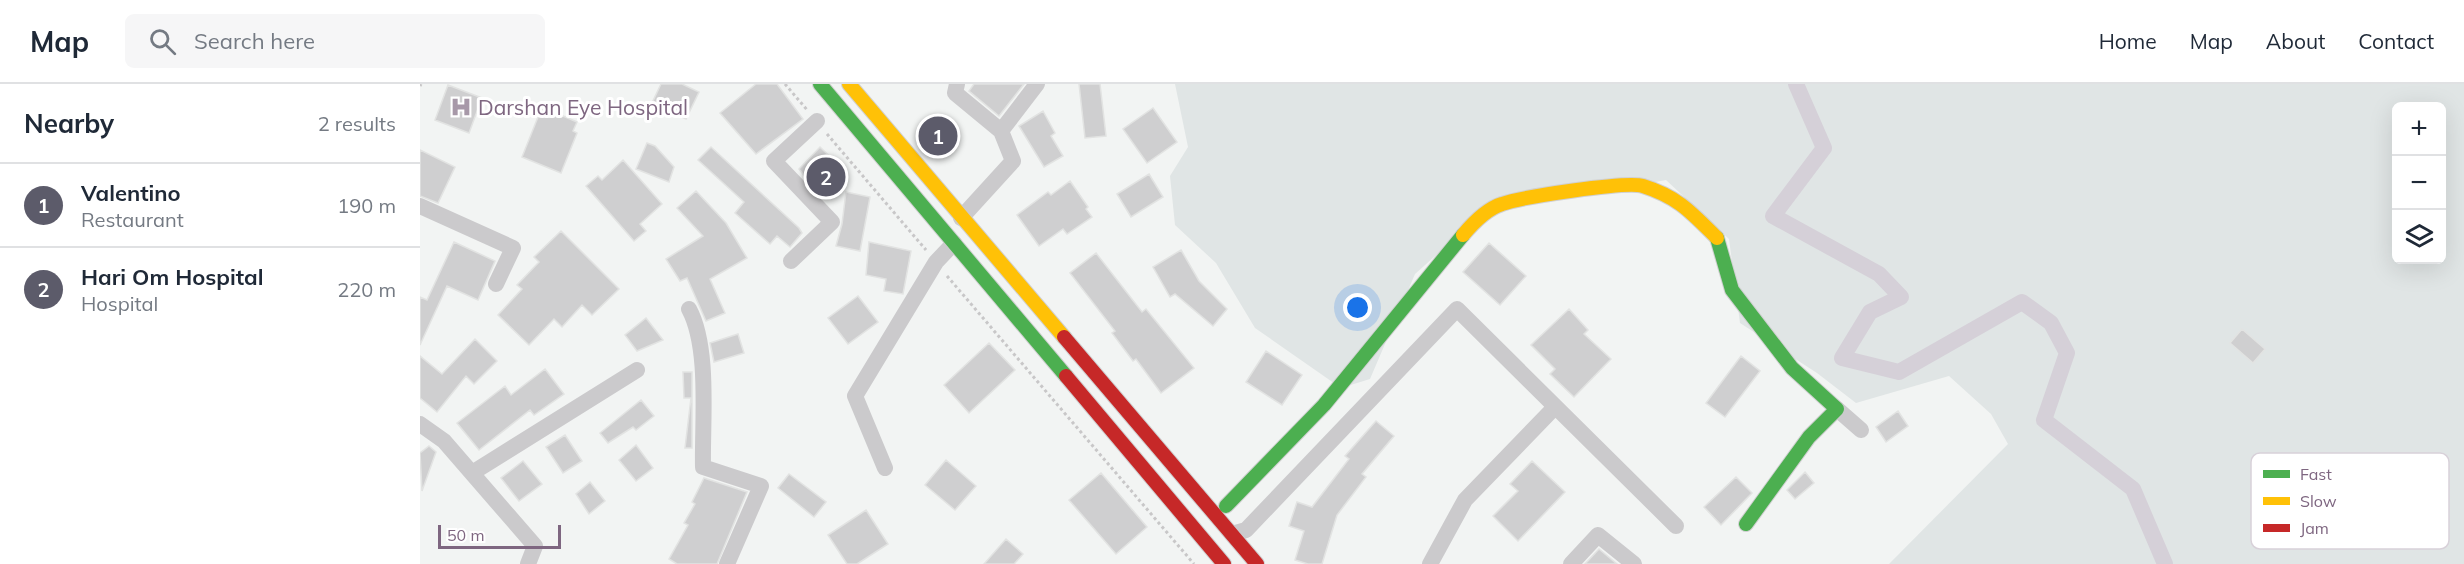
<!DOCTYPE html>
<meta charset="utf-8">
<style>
body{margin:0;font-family:Mulish,sans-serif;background:#f6f6f7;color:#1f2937}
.controls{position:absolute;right:18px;top:18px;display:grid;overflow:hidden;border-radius:9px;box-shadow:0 6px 24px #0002}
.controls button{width:54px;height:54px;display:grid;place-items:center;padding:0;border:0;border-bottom:2px solid #e0e1e3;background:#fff;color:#1f2937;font:30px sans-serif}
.scale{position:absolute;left:18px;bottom:15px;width:123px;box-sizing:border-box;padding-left:6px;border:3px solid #7e6680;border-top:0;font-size:16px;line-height:21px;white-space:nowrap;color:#7e6680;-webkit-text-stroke:4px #fff;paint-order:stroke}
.you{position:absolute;left:938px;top:224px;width:21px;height:21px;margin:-15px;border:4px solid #fff;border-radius:50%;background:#1a73e8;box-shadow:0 0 0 9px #1a73e833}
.badge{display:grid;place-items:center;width:39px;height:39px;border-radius:50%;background:#5c5b6a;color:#fff;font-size:20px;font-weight:700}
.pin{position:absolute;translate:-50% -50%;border:3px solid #fff;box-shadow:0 2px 6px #0006}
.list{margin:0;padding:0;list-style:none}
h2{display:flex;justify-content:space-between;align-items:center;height:78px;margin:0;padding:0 24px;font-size:26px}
h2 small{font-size:20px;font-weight:400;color:#747a83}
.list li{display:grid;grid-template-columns:39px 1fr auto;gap:18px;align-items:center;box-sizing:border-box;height:84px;padding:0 24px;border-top:2px solid #e0e1e3}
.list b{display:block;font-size:22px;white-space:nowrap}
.list p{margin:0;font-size:20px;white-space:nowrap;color:#747a83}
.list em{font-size:20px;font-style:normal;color:#747a83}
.icon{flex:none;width:33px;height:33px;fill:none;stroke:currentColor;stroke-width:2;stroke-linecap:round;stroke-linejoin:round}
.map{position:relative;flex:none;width:2044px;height:480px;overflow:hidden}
header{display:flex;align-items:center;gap:36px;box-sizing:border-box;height:84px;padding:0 30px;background:#fff;border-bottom:2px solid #e0e1e3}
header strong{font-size:28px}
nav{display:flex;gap:33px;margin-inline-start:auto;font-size:21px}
.search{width:420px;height:54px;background:#f6f6f7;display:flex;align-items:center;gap:15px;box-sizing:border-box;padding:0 21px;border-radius:9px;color:#747a83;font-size:22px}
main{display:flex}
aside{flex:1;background:#fff}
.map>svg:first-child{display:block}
</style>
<header>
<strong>Map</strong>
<div class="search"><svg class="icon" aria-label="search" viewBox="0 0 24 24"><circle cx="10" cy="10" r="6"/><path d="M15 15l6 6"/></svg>Search here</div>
<nav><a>Home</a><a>Map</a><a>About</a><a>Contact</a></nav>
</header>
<main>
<aside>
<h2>Nearby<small>2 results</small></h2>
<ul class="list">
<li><span class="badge">1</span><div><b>Valentino</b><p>Restaurant</p></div><em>190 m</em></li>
<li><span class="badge">2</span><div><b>Hari Om Hospital</b><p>Hospital</p></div><em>220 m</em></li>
</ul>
</aside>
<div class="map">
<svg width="2044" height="480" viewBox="0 0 2044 480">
<rect width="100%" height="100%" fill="#f2f4f3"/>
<path fill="#e0e5e5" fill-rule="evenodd" d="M755 0H2044V480H1469L1588 360 1571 330 1529 292 1436 319 1397 289 1320 239 1309 155 1246 96 1220 101 1079 115 995 190 950 295 921 304 835 244 796 179 755 141 750 92 768 63ZM1976 22H2022V176H1976Z"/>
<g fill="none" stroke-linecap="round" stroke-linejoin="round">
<path stroke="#d5d0d8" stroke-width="16" d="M1376 0 1404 64 1353 132 1459 190 1481 213 1450 228 1422 274 1479 288 1602 218 1631 239 1647 269 1624 336 1713 405 1745 480"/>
</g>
<path fill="#cfcfd0" stroke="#e2e3e2" stroke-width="1.5" d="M241 0H262L279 8 266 35 232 19Z
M336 0H357L383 35 336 70 300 29Z
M554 0H604L579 32 549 7Z
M659 0H680L686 52 665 54Z
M28 1 62 14 49 49 15 36Z
M122 23 157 38 153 47 157 49 141 89 102 73Z
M733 24 757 58 727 79 703 45Z
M623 27 635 49 631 52 643 72 624 83 599 42Z
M227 59 235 62 254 83 249 98 216 85Z
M291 63 379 144 382 149 370 163 357 152 350 160 315 129 324 118 278 76Z
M400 63 427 89 407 111 395 100 393 103 379 85Z
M0 66 35 83 18 119 0 112Z
M203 76 242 120 220 140 226 147 214 157 166 102 178 92 182 96Z
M729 90 743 113 711 133 697 110Z
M650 97 668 123 666 125 672 133 647 150 643 145 619 162 597 131 628 108 631 111Z
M276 107 306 139 327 174 290 195 305 229 286 237 267 194 260 197 246 175 283 152 257 124Z
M426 108 450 113 440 167 416 162 422 140Z
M141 147 199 205 172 231 162 221 142 243 134 235 109 261 78 231 102 205 97 201 119 178 114 173Z
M34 158 75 177 58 216 27 202 0 261V213L7 216Z
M449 158 491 167 483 210 464 207 466 195 446 191Z
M1069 159 1106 192 1080 221 1043 188Z
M761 166 779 197 807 225 793 242 755 210 750 213 733 183Z
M676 169 722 228 726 225 774 284 741 309 716 275 713 277 692 249 695 247 650 189Z
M438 212 458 238 428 260 408 234Z
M1149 225 1168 246 1164 250 1191 275 1154 313 1130 290 1135 285 1111 261Z
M226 234 243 256 217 267 205 251Z
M1822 245 1845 265 1833 279 1810 259Z
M318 250 324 269 294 278 290 259Z
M55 255 77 277 54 300 46 292 17 328 0 314V272L22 290Z
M569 259 595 286 549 329 524 301Z
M846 267 882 291 862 321 826 298Z
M1321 272 1340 287 1305 333 1286 319Z
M125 285 144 310 114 331 110 326 59 366 37 339 85 302 91 311Z
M263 288H272V364H265L271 314H264Z
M221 316 234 332 216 346 213 343 188 359 180 349Z
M1478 327 1488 342 1466 358 1456 343Z
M956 337 974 352 942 390 946 393 917 431 902 480H888L875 476 884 447 869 442 877 418 892 423 929 375 925 372Z
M145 351 162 377 143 389 126 363Z
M216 361 233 384 216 397 199 376Z
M9 362 16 368 2 407 0 369Z
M526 376 556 402 535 426 505 401Z
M103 377 122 400 99 417 81 394Z
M1112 377 1145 408 1098 457 1073 432 1098 407 1090 400Z
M1385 388 1394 399 1375 415 1367 406Z
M681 389 727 443 696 470 649 416Z
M369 390 406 418 394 433 358 404Z
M1316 393 1332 409 1301 441 1284 423Z
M284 394 327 408 297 480H257L249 475 268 441 264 439 275 420 272 418Z
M170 398 185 417 169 430 156 410Z
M446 426 468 460 437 480H427L408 451Z
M586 455 603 470 594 480H564Z
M1179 465 1197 480H1165Z"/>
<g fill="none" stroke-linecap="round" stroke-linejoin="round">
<defs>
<path id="fast" d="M400 0 646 292
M1297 154 1312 206 1372 284 1417 325 1389 353 1326 440
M806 422 904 321 1043 151"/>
<path id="slow" d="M429 0 644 253
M1043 151C1053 139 1066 125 1082 120 1101 113 1206 97 1223 102 1258 113 1271 128 1297 154"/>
<path id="jam" d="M644 253 837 480
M646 292 804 480"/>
</defs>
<use href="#fast" stroke="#d0d0d1" stroke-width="16"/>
<use href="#slow" stroke="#d0d0d1" stroke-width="16"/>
<use href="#jam" stroke="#d0d0d1" stroke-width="16"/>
<path stroke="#c8c7c8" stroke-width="3" stroke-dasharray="3 3" stroke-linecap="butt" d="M365 0 388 27
M0 2 1 0
M407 50 506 166
M527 192 774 480"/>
<path stroke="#cbcacc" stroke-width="16" d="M537 0 535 9 581 47
M0 122 93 164 76 200
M541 134 593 77 581 47 617 0
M371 177 412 138 354 77 397 37
M269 225C290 264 282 338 283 383L341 402 307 480
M1417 325 1441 346
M0 340 24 357 115 462 108 480
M465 384 435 312 516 178 534 159
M52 389 217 286
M812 450 826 446 1037 225 1256 442
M1010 480 1045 416 1134 324
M1151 480 1178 451 1214 480"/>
<use href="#fast" stroke="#4caf50" stroke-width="14"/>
<use href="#slow" stroke="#ffc107" stroke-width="14"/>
<use href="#jam" stroke="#c62828" stroke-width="14"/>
</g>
<defs>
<symbol id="hospital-bare" viewBox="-9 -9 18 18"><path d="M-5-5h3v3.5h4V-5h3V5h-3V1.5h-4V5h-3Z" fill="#a798a8" stroke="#fff" stroke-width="2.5" paint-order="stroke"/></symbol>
</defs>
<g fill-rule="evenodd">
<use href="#hospital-bare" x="26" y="8" width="30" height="30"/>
</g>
<g text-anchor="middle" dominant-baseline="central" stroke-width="6" stroke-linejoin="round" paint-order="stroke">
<g font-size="21" fill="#7e6680" stroke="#fff" text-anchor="start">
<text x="58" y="23">Darshan Eye Hospital</text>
</g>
</g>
<rect x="1831" y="369" width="198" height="96" rx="9" fill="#fff" stroke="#d8d1d9" stroke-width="1.5"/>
<rect x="1843" y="386" width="27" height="8" fill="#4caf50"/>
<rect x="1843" y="413" width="27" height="8" fill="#ffc107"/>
<rect x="1843" y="440" width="27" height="8" fill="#c62828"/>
<g font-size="16" fill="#7e6680">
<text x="1880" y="396">Fast</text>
<text x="1880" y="423">Slow</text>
<text x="1880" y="450">Jam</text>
</g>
</svg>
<div class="controls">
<button>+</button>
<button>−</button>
<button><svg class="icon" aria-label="layers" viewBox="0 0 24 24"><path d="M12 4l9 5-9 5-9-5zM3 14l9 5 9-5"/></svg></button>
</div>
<div class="scale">50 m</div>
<div class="you"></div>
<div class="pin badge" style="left:518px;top:52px">1</div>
<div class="pin badge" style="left:406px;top:93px">2</div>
</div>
</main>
